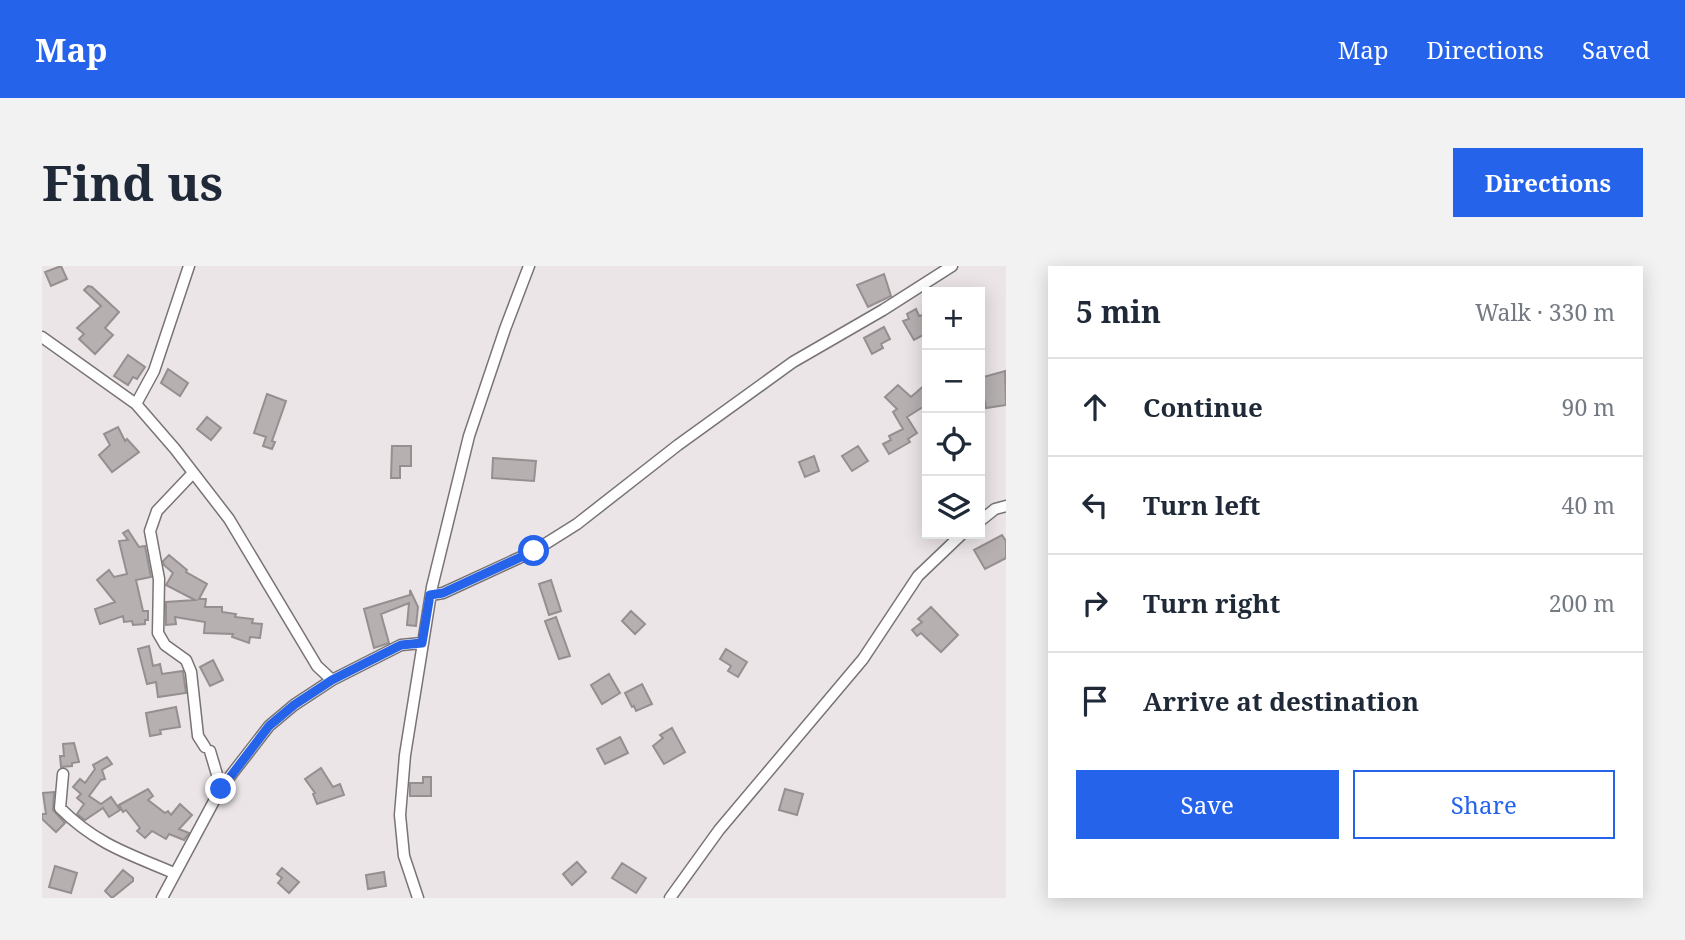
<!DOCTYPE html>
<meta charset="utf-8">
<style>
body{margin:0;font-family:"Noto Serif",serif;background:#f2f2f3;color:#1f2937}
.controls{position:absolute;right:21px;top:21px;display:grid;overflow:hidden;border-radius:0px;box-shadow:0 4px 18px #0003}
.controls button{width:63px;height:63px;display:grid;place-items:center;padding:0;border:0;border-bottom:2px solid #e0e1e3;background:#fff;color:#1f2937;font:35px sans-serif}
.stop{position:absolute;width:21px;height:21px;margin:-16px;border:5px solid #2563eb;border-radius:50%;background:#fff}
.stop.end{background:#2563eb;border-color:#fff;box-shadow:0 2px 7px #0008}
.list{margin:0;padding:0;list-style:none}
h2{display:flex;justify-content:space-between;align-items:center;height:91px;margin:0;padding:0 28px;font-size:30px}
h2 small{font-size:23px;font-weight:400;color:#747a83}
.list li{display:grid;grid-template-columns:46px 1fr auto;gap:21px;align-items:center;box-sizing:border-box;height:98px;padding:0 28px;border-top:2px solid #e0e1e3}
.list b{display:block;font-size:26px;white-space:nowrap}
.list em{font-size:23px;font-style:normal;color:#747a83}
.actions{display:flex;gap:14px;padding:21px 28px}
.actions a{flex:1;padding:16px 0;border:2px solid #2563eb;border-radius:0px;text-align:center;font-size:24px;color:#2563eb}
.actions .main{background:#2563eb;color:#fff}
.icon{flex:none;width:38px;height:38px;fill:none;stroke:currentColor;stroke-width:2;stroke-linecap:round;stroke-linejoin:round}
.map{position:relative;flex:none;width:964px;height:632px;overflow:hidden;border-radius:0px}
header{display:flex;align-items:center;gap:42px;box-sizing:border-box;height:98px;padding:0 35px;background:#2563eb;color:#fff}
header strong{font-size:33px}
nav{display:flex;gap:38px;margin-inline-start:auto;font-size:24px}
.intro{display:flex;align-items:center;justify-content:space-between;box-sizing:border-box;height:168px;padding:0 42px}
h1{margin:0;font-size:49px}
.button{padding:18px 32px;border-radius:0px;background:#2563eb;color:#fff;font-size:24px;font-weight:700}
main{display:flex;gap:42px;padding:0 42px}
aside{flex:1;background:#fff;border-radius:0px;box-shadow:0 4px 18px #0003}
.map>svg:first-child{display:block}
</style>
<header>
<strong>Map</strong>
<nav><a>Map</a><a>Directions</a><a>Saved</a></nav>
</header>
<div class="intro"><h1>Find us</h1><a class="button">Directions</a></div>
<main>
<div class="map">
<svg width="964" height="632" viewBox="0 0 964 632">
<rect width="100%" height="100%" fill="#ece5e7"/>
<path fill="#b6b0b1" stroke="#958f90" stroke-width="2" d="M19 0 25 13 9 20 3 6Z
M842 8 849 30 826 41 815 19Z
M46 20 50 21 77 46 63 62 71 69 53 88 37 73 42 68 35 62 59 40 42 24Z
M874 43 877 50 881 49 885 57 882 58 885 67 872 74 861 55 867 53 865 48Z
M842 61 848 73 839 78 841 82 830 88 822 72Z
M86 89 103 101 95 113 91 111 86 119 72 110Z
M126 103 146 117 138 130 119 117Z
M963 105 964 139 944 142 938 112Z
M885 117V146L881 141 865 151 875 167 866 173 868 176 847 188 841 178 849 174 847 170 861 163 851 146 855 143 843 131 856 119 869 131Z
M225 128 244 135 230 175 233 176 230 183 221 180 224 171 212 167Z
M165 151 179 162 169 174 155 163Z
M76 161 83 175 85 173 97 186 70 206 57 189 68 179 62 168Z
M350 180H369V200H358V212H349Z
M816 180 826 195 810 205 800 190Z
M772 190 777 205 763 211 757 196Z
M451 192 494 195 492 215 450 212Z
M86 264 97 281 103 280 109 311 94 314 101 345H106V354H103V358L91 359 90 355 82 356 81 350 58 358 53 343 73 336 55 314 67 304 72 311 85 308 77 275 86 274 81 267Z
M960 269 964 275V292L943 303 932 284Z
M127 289 145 304 144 306 165 318 157 333H164L163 341H180V346L194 348 193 351 211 353 210 357 220 358 218 372 208 371 207 377 190 371 191 368 162 367 163 356 133 351 134 358 124 359V336L153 334 124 319 131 307 122 299 121 295Z
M509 314 519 345 507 349 497 318Z
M368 324 376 341 374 360 365 359 367 337 339 348 347 377 332 382 322 343 368 329Z
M889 341 916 369 899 386 879 367 875 370 870 364 880 356 876 353Z
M589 345 603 358 593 368 580 355Z
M514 351 528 390 517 393 503 355Z
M107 380 111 400 118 398 120 408 141 405 144 427 116 431 114 416 105 418 96 383Z
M684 383 705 396 696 411 686 405 689 400 678 393Z
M171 394 181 414 168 420 158 401Z
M567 408 578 427 560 438 549 419Z
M600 418 610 438 594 445 592 440 590 441 583 427Z
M134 441 138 461 118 464 119 468 108 470 104 447Z
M630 462 643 486 622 498 611 480 621 472 618 469Z
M578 471 586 487 563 498 555 483Z
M32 477 37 496 30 497V500L19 501 18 490H22L21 478Z
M65 491 70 498 60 504 63 513 59 514 47 530 59 538 69 531 78 544 67 551 61 542 43 554 35 548 42 538 35 532 39 528 31 521 38 513 43 517 53 503 51 499Z
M279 502 291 521 298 518 302 529 275 538 271 528 273 527 263 513Z
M381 511H389V530H368V517H381Z
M106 523 111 530 106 534 123 547 126 545 129 549 138 538 150 549 137 563 147 567 142 574 127 568 124 573 110 565 103 572 95 565 98 562 84 544 81 546 77 539Z
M743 523 761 528 755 549 737 544Z
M12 526 11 544 23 557 14 566 0 553V548H4L1 527Z
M535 596 544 606 530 619 521 608Z
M580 597 604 612 594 627 570 612Z
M13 600 35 607 29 627 7 621Z
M240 602 257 616 247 627 236 617 240 612 235 608Z
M81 604 91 612V615L70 632 63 625Z
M342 606 344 620 326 623 324 609Z"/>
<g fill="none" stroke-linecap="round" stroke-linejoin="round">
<defs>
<path id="street" d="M0 71 94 138 133 183 187 253 275 400 290 414 359 379 380 377
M94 138 112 105 147 0
M151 207 115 245 108 265 117 313 116 367 123 379 144 394 149 406 156 470 163 481
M938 255 953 243 964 240
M389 329 401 327 492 285 535 258 636 179 751 96 841 44 910 0
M168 485 179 522
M21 508 18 542C54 578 87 588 132 607
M120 632 179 522 227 460 252 439 290 414
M376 632 362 590 358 549 363 489 390 321 427 170 463 63 487 0
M628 632 677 564 821 393 876 310 920 268"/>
</defs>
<use href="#street" stroke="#797374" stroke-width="13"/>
<use href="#street" stroke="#fff" stroke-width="10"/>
</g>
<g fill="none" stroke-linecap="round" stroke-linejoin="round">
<path stroke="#2563eb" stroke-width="9" d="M179 523 227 460 252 439 290 414 359 379 380 377 388 329 401 327 492 285"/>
</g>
</svg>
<div class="controls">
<button>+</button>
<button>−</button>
<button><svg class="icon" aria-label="locate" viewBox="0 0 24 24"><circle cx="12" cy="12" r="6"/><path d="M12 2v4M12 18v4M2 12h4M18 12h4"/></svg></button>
<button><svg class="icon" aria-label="layers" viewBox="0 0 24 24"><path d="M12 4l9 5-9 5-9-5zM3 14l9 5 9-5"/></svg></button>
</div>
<div class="stop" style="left:492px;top:285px"></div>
<div class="stop end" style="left:179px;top:523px"></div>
</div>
<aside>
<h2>5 min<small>Walk · 330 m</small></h2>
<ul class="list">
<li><svg class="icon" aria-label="ahead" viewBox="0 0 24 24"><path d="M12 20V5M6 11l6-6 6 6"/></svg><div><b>Continue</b></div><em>90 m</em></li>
<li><svg class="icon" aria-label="left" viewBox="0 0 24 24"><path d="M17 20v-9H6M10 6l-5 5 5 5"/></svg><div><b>Turn left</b></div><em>40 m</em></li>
<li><svg class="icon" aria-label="right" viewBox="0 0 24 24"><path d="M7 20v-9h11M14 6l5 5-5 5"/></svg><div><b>Turn right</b></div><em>200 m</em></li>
<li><svg class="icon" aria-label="arrive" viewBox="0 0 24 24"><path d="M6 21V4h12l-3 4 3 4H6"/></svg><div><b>Arrive at destination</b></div></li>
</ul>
<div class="actions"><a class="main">Save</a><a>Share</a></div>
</aside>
</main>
